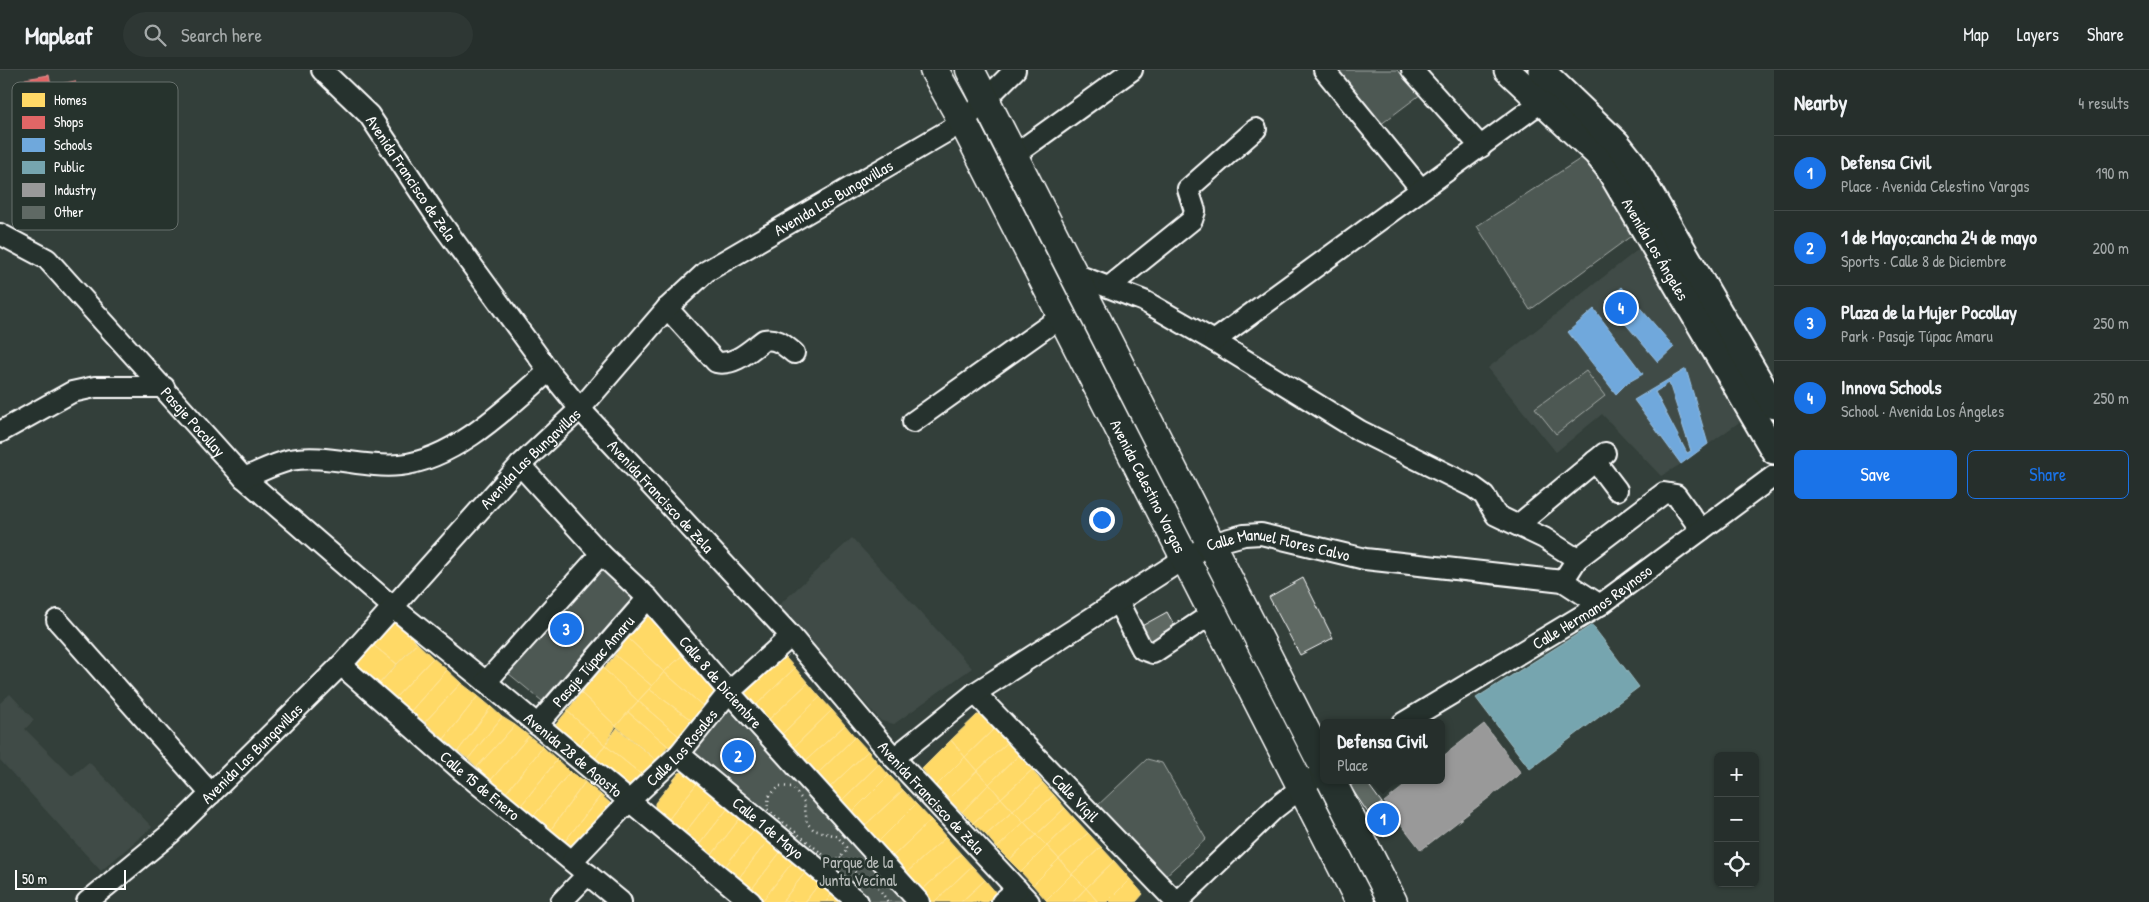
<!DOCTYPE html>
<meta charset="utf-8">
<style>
body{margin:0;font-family:"Patrick Hand",sans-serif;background:#2e3734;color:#f1f3f6}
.controls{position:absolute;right:15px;bottom:15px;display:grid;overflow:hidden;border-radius:8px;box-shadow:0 1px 4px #0004}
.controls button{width:45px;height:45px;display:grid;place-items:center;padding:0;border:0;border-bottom:1px solid #424a48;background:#262f2c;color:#f1f3f6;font:25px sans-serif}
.scale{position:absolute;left:15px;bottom:12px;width:111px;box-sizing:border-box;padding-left:5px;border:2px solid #fff;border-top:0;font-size:14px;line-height:18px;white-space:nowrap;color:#fff;-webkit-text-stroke:4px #26332d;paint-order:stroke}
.you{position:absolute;left:1101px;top:449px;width:18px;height:18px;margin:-12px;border:4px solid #fff;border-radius:50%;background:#1a73e8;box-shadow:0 0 0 8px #1a73e833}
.badge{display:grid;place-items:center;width:32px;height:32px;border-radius:50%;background:#1a73e8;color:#fff;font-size:16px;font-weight:700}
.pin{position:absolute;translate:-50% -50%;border:2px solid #fff;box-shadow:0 1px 5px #0006}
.popup{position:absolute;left:1320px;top:649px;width:125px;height:65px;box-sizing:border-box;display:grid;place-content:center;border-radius:8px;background:#262f2c;filter:drop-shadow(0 1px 4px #0005);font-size:16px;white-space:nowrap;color:#a4a9a9}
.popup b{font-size:19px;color:#f1f3f6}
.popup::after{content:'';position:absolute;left:50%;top:100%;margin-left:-10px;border:10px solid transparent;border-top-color:#262f2c}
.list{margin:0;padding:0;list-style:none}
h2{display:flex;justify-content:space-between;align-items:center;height:65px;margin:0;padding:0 20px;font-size:21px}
h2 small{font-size:16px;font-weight:400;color:#a4a9a9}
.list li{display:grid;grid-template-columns:32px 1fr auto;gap:15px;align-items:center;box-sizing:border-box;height:75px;padding:0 20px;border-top:1px solid #424a48}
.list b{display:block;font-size:19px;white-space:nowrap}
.list p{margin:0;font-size:16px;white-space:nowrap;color:#a4a9a9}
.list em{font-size:16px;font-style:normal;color:#a4a9a9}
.actions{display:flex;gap:10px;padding:15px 20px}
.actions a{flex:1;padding:11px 0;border:1px solid #1a73e8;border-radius:8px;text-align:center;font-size:18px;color:#1a73e8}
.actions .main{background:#1a73e8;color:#fff}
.icon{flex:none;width:28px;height:28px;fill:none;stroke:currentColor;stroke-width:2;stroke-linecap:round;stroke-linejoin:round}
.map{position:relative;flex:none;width:1774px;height:832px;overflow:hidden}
header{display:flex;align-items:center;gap:30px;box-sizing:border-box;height:70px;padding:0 25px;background:#262f2c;border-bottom:1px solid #424a48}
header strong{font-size:24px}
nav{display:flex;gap:28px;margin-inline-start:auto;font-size:18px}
.search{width:350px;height:45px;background:#2e3734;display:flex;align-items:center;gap:12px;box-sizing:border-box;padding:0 18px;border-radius:28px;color:#a4a9a9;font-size:19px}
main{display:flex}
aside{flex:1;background:#262f2c}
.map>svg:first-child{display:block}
</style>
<header>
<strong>Mapleaf</strong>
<div class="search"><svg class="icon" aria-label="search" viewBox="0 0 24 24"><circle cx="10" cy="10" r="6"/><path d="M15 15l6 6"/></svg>Search here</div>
<nav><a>Map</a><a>Layers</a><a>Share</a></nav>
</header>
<main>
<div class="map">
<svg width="1774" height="832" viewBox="0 0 1774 832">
<rect width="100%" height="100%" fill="#333f3a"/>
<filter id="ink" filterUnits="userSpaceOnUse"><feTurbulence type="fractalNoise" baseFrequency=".02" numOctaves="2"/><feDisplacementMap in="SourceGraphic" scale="10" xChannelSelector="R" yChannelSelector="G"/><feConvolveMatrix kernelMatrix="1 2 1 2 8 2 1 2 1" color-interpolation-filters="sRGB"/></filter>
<g filter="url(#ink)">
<path fill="#404c47" d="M1640 178 1745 348 1681 394 1661 406 1602 344 1556 382 1488 298Z
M852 468 972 598 894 654 881 651 778 536Z
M10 624 34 650 25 659 72 706 89 692 152 757 101 801 0 690V633Z"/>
<path fill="#4d5853" stroke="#a6aca9" d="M1336 0H1397L1421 24 1380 55Z
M1583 87 1638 161 1530 240 1477 156Z
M1586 301 1605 326 1556 364 1535 338Z
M596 483 635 525 542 631 497 594Z
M726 636 910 832H869L689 680Z
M1147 689 1162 693 1206 769 1164 807 1097 736Z"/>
<path fill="#ffd966" stroke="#ffe494" d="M650 544 685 583 664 602 628 568Z
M394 550 417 573 397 594 373 575Z
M628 568 664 602 652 616 615 585Z
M417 573 433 588 394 629 379 614Z
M373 575 397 594 379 614 355 593Z
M685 583 718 621 704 637 664 602Z
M615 585 652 616 638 631 604 599Z
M779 586 785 587 795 598 753 638 742 625V620Z
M433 588 447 600 410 642 394 629Z
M603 598 638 631 616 656 581 623Z
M795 598 808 613 765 653 753 638Z
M447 600 461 613 425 652 410 642Z
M664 602 704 637 694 652 649 619Z
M461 613 478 626 444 669 425 652Z
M808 613 820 627 778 668 765 653Z
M649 619 694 652 681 668 638 631Z
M581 623 616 656 605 675 567 641Z
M478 626 491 637 458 681 444 669Z
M820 627 832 640 790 681 778 668Z
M638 631 681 668 670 678 628 642Z
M491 637 502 647 468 689 458 681Z
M832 640 845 655 802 694 790 681Z
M567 641 590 661 578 676 554 657Z
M628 642 668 676 657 691 616 656Z
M977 645H983L995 658 965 687 951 670Z
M502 647 515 655 477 697 468 689Z
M515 655 529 666 490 711 477 697Z
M845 655 855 667 814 707 802 694Z
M617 658 657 691 642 705 605 675Z
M995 658 1008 672 977 701 965 687Z
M590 661 605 675 595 689 578 676Z
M529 666 543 677 504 725 490 711Z
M855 667 868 681 827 720 814 707Z
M951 670 965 687 936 716 922 699Z
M1008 672 1019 685 989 714 977 701Z
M605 675 642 705 630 718 595 689Z
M543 677 557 690 519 738 504 725Z
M868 681 879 694 839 733 827 720Z
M1019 685 1032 700 1001 728 989 714Z
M965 687 977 701 948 729 936 716Z
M557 690 570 702 532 748 519 738Z
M879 694 889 705 850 744 839 733Z
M1032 700 1043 713 1013 741 1001 728Z
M685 701 698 712 668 750 655 739V733L679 703Z
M977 701 989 714 962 742 948 729Z
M570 702 585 712 549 762 532 748Z
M889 705 903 720 863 757 850 744Z
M585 712 601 725 565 771 549 762Z
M698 712 714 725 684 764 668 750Z
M1043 713 1054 725 1024 752 1013 741Z
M989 714 1001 728 973 753 962 742Z
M903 720 916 734 877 773 863 757Z
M601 725 611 734 575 778 565 771Z
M714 725 729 737 698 776 684 764Z
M1054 725 1065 738 1036 765 1024 752Z
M1001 728 1013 741 986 765 973 753Z
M916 734 931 750 891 788 877 773Z
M729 737 741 747 711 786 698 776Z
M1065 738 1075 749 1047 776 1036 765Z
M1013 741 1024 752 997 778 986 765Z
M741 747 755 758 724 798 711 786Z
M1075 749 1088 763 1059 789 1047 776Z
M931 750 946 767 905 804 891 788Z
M1024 752 1036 765 1009 790 997 778Z
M755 758 769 769 738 809 724 798Z
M1088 763 1101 777 1072 804 1059 789Z
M1036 765 1047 776 1021 802 1009 790Z
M946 767 961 784 920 822 905 804Z
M769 769 782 780 751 820 738 809Z
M1047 776 1059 789 1033 815 1021 802Z
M1101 777 1114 791 1086 818 1072 804Z
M782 780 794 790 763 830 751 820Z
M961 784 972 796 934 832H928L920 822Z
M1059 789 1072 804 1046 830 1033 815Z
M794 790 807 800 782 832H765L763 830Z
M1114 791 1130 809 1107 832H1098L1086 818Z
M972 796 985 810 961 832H934Z
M807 800 821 811 805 832H782Z
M1072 804 1086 818 1073 832H1048L1046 830Z
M1130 809 1143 824 1136 832H1111L1109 830Z
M985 810 997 824 988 832H961Z
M821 811 834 821 826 832H805Z
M1086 818 1098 832H1073Z
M834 821 846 832H826Z"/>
<path fill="#e06666" stroke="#e99494" d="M49 5 51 16 75 11 97 97 47 95 25 9Z"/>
<path fill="#6fa8dc" stroke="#9ac2e6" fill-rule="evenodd" d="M1622 217 1674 277 1658 292 1606 231Z
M1594 239 1643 304 1627 313 1616 324 1568 262Z
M1686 299 1708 374 1681 394 1634 330ZM1669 313 1691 381 1687 383 1655 322Z"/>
<path fill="#76a5af" stroke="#9fc0c7" d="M1592 555 1639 617 1530 699 1476 628Z"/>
<path fill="#999" stroke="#b8b8b8" d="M1484 654 1521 703 1421 780 1384 732 1412 710H1442V687Z"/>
<path fill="#5f6964" stroke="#fff" d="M1303 508 1333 568 1300 585 1269 527Z
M1167 542 1178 562 1150 578 1138 558Z
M1357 710H1365L1382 733 1368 743 1350 716Z
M1382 733 1398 756 1384 767 1368 743Z"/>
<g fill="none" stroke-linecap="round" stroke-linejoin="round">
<defs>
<g id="minor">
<path id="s1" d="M322 0 369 45 441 153 549 301 580 339 791 566 894 688 1029 832"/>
<path d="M1324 0 1420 118"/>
<path d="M1412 0 1481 77"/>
<path d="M1013 86 1132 0"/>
<path id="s2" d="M0 164 47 189 244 408 394 538 486 612 751 832"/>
<path d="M1072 203 1144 231 1214 271 1360 361 1473 417 1484 425 1496 445 1544 468 1577 489 1563 511"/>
<path d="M1109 217 1192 150 1195 141 1188 119 1256 59"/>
<path d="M667 238 716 292C735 296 749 281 764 270 777 267 785 276 794 283"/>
<path d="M1214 271 1541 32"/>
<path d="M913 352 1062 246"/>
<path d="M0 362 72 322 95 317H164"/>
<path d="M1595 391 1617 420"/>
<path id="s3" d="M520 395 601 484 648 528 729 622 919 832"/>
<path d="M244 408C259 402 274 394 290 390 326 383 364 399 400 395 456 389 508 337 549 301"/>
<path d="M1518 455 1605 383"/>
<path d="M1577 489 1664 423 1676 425 1701 460"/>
<path d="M1118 532 1142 579 1153 583 1213 543"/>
<path d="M57 550 211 724"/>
<path id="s4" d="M341 595 460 699 621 832"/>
<path d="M486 612 601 484"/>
<path id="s5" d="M975 623 1176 832"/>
<path id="s6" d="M1403 653 1600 535 1774 406"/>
<path id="s7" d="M537 655 648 528"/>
<path id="s8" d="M679 684 858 832"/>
<path id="s9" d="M894 688 975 623 1185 488 1211 474 1244 465 1261 464 1365 489 1563 511 1600 535"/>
<path id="s10" d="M572 791 629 731 679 684 729 622 791 566"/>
<path id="s11" d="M87 832 171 763 341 595 520 395 580 339 667 238 707 201 963 52 1015 0"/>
<path d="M561 832 588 804"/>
<path d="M1002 832 1017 819"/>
<path d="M1177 832 1274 739 1324 700"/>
</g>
<g id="major">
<path id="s12" d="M1507 0 1596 83 1608 98 1774 381"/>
<path d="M1541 0 1617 73 1632 92 1774 336"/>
</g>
<g id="highway">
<path id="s13" d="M934 0 963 52 1360 832"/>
<path d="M970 0 1324 697"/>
<path d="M1331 710 1393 832"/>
</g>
</defs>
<use href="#minor" stroke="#fff" stroke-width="24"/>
<use href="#major" stroke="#fff" stroke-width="29"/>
<use href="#highway" stroke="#fff" stroke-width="31"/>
<path stroke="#fff" stroke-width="2.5" stroke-dasharray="1 4" stroke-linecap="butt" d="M780 716 792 717 804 732 807 753 814 760 837 766 846 777V781L836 792 831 791 767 739 769 726Z
M840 788 866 812 876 814 888 832
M849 798 861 791"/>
<use href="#minor" stroke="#26332d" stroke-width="20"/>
<use href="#major" stroke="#26332d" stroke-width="25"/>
<use href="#highway" stroke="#26332d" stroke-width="28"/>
</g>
</g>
<g text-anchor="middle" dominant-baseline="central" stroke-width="5" stroke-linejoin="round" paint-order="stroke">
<g font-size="16" fill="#fff" stroke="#26332d">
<text stroke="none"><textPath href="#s1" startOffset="141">Avenida Francisco de Zela</textPath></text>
<text stroke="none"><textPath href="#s11" startOffset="1032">Avenida Las Bungavillas</textPath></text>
<text stroke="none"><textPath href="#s12" startOffset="235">Avenida Los Ángeles</textPath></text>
<text stroke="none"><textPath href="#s2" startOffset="272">Pasaje Pocollay</textPath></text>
<text stroke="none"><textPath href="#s11" startOffset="628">Avenida Las Bungavillas</textPath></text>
<text stroke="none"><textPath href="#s13" startOffset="468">Avenida Celestino Vargas</textPath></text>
<text stroke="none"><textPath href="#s1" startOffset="546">Avenida Francisco de Zela</textPath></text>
<text stroke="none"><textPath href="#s9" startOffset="452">Calle Manuel Flores Calvo</textPath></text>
<text stroke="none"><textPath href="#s6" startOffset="222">Calle Hermanos Reynoso</textPath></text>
<text stroke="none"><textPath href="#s7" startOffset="85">Pasaje Túpac Amaru</textPath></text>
<text stroke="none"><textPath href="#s3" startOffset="296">Calle 8 de Diciembre</textPath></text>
<text stroke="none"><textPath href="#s10" startOffset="158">Calle Los Rosales</textPath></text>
<text stroke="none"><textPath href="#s11" startOffset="222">Avenida Las Bungavillas</textPath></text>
<text stroke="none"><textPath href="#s2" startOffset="778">Avenida 28 de Agosto</textPath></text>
<text stroke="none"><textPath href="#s4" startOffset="184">Calle 15 de Enero</textPath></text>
<text stroke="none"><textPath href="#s5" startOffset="145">Calle Vigil</textPath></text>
<text stroke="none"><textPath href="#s1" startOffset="951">Avenida Francisco de Zela</textPath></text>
<text stroke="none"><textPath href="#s8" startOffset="116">Calle 1 de Mayo</textPath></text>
</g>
<g font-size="16" fill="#b8bcba" stroke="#26332d">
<text x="858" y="792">Parque de la<tspan x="858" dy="18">Junta Vecinal</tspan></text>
</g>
</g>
<rect x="12" y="12" width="166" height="148" rx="8" fill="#26332d" stroke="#67706c" stroke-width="1"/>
<rect x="22" y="23" width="23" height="14" fill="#ffd966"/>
<rect x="22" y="46" width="23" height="13" fill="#e06666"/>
<rect x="22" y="68" width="23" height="14" fill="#6fa8dc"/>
<rect x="22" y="91" width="23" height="13" fill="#76a5af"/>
<rect x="22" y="113" width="23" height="14" fill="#999"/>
<rect x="22" y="136" width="23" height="13" fill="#5f6964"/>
<g font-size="14" fill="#fff">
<text x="54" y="35">Homes</text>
<text x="54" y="57">Shops</text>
<text x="54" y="80">Schools</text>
<text x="54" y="102">Public</text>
<text x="54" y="125">Industry</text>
<text x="54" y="147">Other</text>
</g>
</svg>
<div class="controls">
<button>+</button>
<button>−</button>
<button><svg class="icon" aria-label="locate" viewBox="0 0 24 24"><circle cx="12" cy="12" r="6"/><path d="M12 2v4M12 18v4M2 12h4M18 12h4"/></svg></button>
</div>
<div class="scale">50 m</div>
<div class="you"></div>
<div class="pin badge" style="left:1383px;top:749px">1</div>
<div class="popup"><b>Defensa Civil</b>Place</div>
<div class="pin badge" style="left:738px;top:686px">2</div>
<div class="pin badge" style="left:566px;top:559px">3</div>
<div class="pin badge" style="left:1621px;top:238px">4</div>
</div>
<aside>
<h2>Nearby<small>4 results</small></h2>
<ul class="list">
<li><span class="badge">1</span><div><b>Defensa Civil</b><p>Place · Avenida Celestino Vargas</p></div><em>190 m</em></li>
<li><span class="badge">2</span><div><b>1 de Mayo;cancha 24 de mayo</b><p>Sports · Calle 8 de Diciembre</p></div><em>200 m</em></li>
<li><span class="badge">3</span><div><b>Plaza de la Mujer Pocollay</b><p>Park · Pasaje Túpac Amaru</p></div><em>250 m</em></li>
<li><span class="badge">4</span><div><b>Innova Schools</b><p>School · Avenida Los Ángeles</p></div><em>250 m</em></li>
</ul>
<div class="actions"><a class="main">Save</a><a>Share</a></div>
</aside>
</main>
